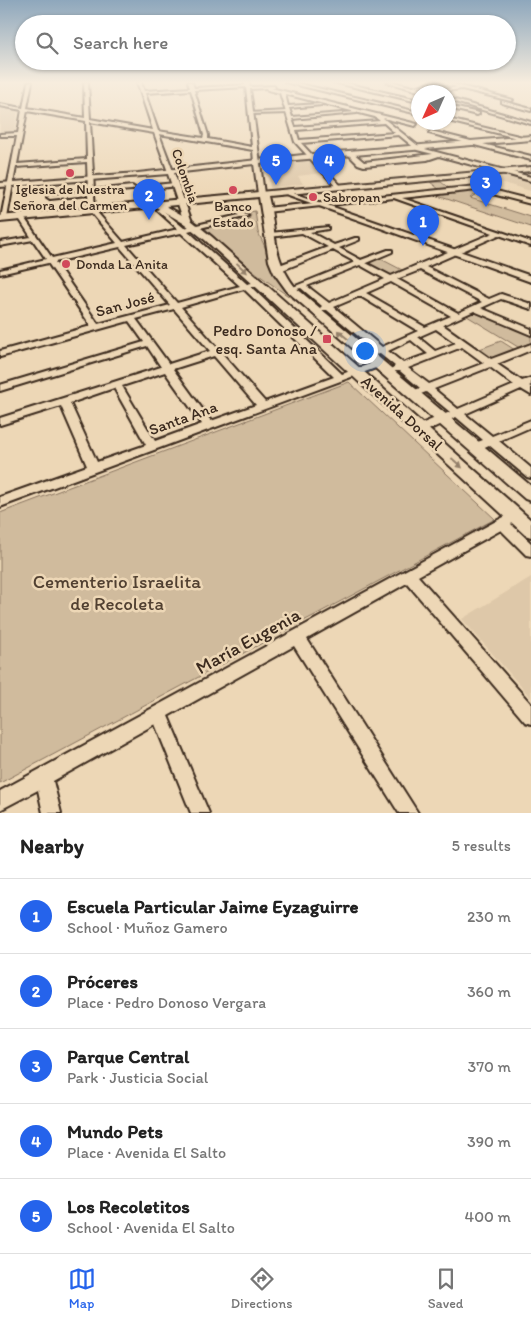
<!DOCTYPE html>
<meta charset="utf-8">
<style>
body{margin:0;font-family:Itim,sans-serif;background:#f2f2f2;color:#222}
.compass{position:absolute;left:411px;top:85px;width:45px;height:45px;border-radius:50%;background:#fff;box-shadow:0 1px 4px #0004;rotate:225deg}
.you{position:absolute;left:364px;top:350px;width:18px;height:18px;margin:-12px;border:4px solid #fff;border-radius:50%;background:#1a73e8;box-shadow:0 0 0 8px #1a73e833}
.badge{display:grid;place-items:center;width:32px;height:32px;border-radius:50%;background:#2563eb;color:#fff;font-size:16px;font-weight:700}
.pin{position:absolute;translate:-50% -41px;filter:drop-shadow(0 1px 2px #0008)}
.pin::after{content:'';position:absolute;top:26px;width:18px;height:15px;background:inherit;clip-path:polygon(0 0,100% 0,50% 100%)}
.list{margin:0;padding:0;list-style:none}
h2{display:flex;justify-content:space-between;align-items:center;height:65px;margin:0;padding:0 20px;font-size:21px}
h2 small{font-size:16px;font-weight:400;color:#767676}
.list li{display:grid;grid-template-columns:32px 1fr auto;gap:15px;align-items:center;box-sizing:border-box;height:75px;padding:0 20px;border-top:1px solid #e0e0e0}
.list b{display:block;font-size:19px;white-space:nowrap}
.list p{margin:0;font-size:16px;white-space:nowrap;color:#767676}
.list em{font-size:16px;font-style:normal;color:#767676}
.icon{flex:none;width:28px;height:28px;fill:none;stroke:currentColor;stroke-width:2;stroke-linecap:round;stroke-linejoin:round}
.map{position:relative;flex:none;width:531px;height:813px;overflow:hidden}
.search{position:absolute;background:#fff;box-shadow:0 1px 4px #0004;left:15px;right:15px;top:15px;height:55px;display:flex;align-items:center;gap:12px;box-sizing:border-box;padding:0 18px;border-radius:28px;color:#767676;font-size:19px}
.sheet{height:440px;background:#fff}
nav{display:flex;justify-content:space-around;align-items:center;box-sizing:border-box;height:70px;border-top:1px solid #e0e0e0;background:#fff;font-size:14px;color:#767676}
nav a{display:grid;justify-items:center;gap:2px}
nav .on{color:#2563eb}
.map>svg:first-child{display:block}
</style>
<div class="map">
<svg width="531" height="813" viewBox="0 0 531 813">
<rect width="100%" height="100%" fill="#edd7b6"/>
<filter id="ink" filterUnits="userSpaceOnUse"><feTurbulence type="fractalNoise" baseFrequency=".02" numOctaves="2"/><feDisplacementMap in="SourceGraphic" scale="10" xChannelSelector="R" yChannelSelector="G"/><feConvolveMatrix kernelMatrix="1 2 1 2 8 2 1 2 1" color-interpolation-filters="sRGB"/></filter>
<g filter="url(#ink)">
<path fill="#dec8a9" d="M0 107 18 110 15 132 0 134Z
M308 160 311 161 321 173 298 176 303 184 270 188 266 166Z
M503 173 531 181V191L489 179 483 182H469L463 177Z
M531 577V698L462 619Z"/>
<path fill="#d0bb9d" stroke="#86725e" d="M430 182H441L454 192 483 190 470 198 531 217V227L432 194 444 193Z
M255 211 258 232 265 247 270 267 283 286 307 308C270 285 236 259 205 228L249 219 251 215 249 212Z
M379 258 404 271 391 277 366 263Z
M475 311 531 335V343L518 347 467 316Z
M501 341 515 350 491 360 477 350Z
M349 382 495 519 0 783V513Z"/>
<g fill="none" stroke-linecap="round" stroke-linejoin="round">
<defs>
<path id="pedestrian" d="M288 111 289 113 251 114 249 113Z"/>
<path id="minor" d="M28 82H32L27 108 85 118 84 82H88L90 119 153 130 137 82H141L144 91 190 88 188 82H192L194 88 245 85V82H249L250 87 274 86 275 88H271L417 124 415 126 383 118 421 148 531 177V181L439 156 427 160 364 166 358 164 347 153 352 152 364 162 433 154 417 150 399 135 301 143 342 187 337 188 295 142 280 93 268 90 267 88 250 89 260 163 257 165 254 163 253 150 159 134 173 171 168 172 154 133 90 122 94 190 132 186 135 188 132 190 94 193 95 210 123 242 178 229 158 211 157 210 160 208 184 228 239 215 212 198 217 197 248 216 188 231 247 284 261 281V285L251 287 342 374 378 361 383 364 381 366 0 507V497L87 466 61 406 0 425V418L161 367 147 346 0 391V385L144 342 129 321 0 357V351L91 326 48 263 0 274V270L46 259 33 240 0 246V242L31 237 18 217 19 216H23L52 258 117 243 89 210 88 195 50 199 47 197 50 195 88 191 87 162 16 167 7 218 4 220 1 218 17 136H0V134L18 133 22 110 0 106V104L23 108ZM246 87 252 147 208 139V135L194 90ZM191 90 204 135 203 138 158 131 145 93ZM285 94 375 117 380 121 295 127 292 119 357 113 355 112 292 117 289 108 322 105 320 104 288 106ZM27 111 86 121 87 159 17 164ZM384 123 395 133 299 140 296 130ZM181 233 240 286 177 303 126 245ZM120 247 170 305 98 324 55 262ZM244 289 334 377 265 402 181 307ZM174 309 210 351 169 364 136 319ZM214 356 256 405 211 421 173 369ZM165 372 202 424 155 441 122 386ZM114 388 146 445 97 462 70 403Z
M285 82H292L418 112V114Z
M333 82H341L418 100V102Z
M387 82H394L413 87 434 82H446L513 100 511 101 462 89 437 92 438 91 457 87 440 83 417 88 427 92H422Z
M448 98 531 122V124L448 100Z
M502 101 531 109V111L502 103Z
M448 106 479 113V114L477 115 448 108Z
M448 119 527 138V139L525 140 448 121Z
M431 131 531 156V160L429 133Z
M175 183 177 184V186L144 190 141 188 144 186Z
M477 186 531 200V204L477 190 402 198 531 242V246L499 235 426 267 489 299 501 294 531 304V309L501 299 481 308 531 329V335L474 311 443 325 491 359 531 344V350L497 364 522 381 531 378V385L529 386 531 387V395L521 389 465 414 492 436 531 420V427L499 441 531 468V478L527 477 489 445 476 451 472 450 471 447 472 444 483 440 456 417 424 432H416L415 429 416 426 450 412 426 392 413 397 410 396 408 394 410 392 420 388 400 371H393L391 369 395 366 380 354 373 355 372 353 375 350 327 310H321L320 308 322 306 301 288 297 289 293 287 355 262 333 250 280 271H274V267L328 247 302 233 270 237 267 235 270 233 328 227V229L310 232 334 245 355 238H359V240L339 248 361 260 388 250H392V252L366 263 391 276 493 233 394 198 266 212 263 210 266 208ZM360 265 385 279 329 303 307 286ZM420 270 482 302 458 313 397 279ZM391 282 451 316 425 327 366 293ZM360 296 418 331 382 347 334 307ZM436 329 456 343 435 351 418 337ZM411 340 428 354 403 363 388 351ZM462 347 484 363 429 384 408 368ZM490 367 514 385 458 409 434 389Z
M516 511 520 513 522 516 520 519 511 524 531 543V556L526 555 501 530 418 576 531 704V724L525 722 407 583 307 639 418 813H399L294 646 168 716 209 813H191L155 724 53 781 61 813H43L38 790 0 810V791L498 520Z"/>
<path id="tertiary" d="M531 136V140L260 163 264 194 261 196 258 194 254 164 174 173 192 222 188 224 184 222 168 174 0 187V183L138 173 312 154Z
M283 191H287L531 276V282L283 193Z"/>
<path id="secondary" d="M531 167V171L268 196C277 231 271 256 295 287L531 486V501L525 499 287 291 274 273 269 261 259 197 166 206 191 220 211 236 531 520V537L525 535 205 240 185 224 156 207 0 222V216Z"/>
</defs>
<use href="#pedestrian" stroke="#3b2a1e" stroke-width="4"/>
<use href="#minor" stroke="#3b2a1e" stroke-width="4"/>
<use href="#tertiary" stroke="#3b2a1e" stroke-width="4"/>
<use href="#secondary" stroke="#3b2a1e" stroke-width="4"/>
<use href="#pedestrian" fill="#edd7b6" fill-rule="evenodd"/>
<use href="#minor" fill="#edd7b6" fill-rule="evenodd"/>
<use href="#tertiary" fill="#edd7b6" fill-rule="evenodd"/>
<use href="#secondary" fill="#edd7b6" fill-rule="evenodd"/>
</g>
<defs><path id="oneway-solid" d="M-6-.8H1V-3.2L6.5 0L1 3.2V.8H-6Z" transform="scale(1.25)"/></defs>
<g fill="#94806a">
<use href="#oneway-solid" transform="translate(242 268) rotate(43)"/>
<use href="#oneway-solid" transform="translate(343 335) rotate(-140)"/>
<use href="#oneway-solid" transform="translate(457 463) rotate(42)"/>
</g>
</g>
<linearGradient id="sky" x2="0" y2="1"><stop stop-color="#8ea7bc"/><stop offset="0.42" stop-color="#f7edde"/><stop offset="1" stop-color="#f7edde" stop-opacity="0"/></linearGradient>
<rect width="531" height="196" fill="url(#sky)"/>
<g fill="#d1495b" stroke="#edd7b6" stroke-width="2">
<circle cx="70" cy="173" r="5"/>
<circle cx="233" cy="190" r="5"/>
<circle cx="313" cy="197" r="5"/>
<circle cx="66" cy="264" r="5"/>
<rect x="322" y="334" width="10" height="10" rx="2.5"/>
</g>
<g text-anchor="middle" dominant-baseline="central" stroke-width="5" stroke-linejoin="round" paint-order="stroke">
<g font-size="14" fill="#3b2a1e" stroke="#edd7b6">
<text transform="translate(185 176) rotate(71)">Colombia</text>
</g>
<g font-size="14" fill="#3b2a1e" stroke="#edd7b6">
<text x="70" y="189">Iglesia de Nuestra<tspan x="70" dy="16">Señora del Carmen</tspan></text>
<text x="323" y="197" text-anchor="start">Sabropan</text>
<text x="233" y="206">Banco<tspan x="233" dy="16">Estado</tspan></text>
<text x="76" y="264" text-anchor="start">Donda La Anita</text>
</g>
<g font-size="16" fill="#3b2a1e" stroke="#edd7b6">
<text transform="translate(125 304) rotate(-15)">San José</text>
<text transform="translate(402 413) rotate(42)">Avenida Dorsal</text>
<text transform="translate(183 418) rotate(-20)">Santa Ana</text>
</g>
<g font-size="16" fill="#3b2a1e" stroke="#edd7b6" text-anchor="end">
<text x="317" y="330">Pedro Donoso /<tspan x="317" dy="18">esq. Santa Ana</tspan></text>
</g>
<g font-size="19" fill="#514031" stroke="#edd7b6">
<text x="117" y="581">Cementerio Israelita<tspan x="117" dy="22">de Recoleta</tspan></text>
</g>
<g font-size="19" fill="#3b2a1e" stroke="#edd7b6">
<text transform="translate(248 641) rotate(-29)">María Eugenia</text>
</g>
</g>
</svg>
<svg class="compass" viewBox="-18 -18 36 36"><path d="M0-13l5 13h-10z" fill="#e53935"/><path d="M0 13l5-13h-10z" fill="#767676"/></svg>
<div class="you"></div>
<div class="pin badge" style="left:423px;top:246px">1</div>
<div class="pin badge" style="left:149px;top:220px">2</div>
<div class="pin badge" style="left:486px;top:207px">3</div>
<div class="pin badge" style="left:329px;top:185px">4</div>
<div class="pin badge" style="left:276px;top:185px">5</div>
<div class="search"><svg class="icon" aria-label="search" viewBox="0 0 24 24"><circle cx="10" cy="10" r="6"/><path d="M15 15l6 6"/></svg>Search here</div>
</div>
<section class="sheet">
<h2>Nearby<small>5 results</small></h2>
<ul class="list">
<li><span class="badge">1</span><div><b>Escuela Particular Jaime Eyzaguirre</b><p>School · Muñoz Gamero</p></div><em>230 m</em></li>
<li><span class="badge">2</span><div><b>Próceres</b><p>Place · Pedro Donoso Vergara</p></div><em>360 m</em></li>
<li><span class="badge">3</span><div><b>Parque Central</b><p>Park · Justicia Social</p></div><em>370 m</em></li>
<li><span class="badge">4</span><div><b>Mundo Pets</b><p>Place · Avenida El Salto</p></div><em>390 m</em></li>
<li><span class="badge">5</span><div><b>Los Recoletitos</b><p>School · Avenida El Salto</p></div><em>400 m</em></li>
</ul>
</section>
<nav>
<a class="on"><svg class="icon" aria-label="map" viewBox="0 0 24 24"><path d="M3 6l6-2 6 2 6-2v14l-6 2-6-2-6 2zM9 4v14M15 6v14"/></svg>Map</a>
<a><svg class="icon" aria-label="directions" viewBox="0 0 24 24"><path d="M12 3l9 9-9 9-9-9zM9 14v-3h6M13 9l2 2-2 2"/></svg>Directions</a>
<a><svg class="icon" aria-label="saved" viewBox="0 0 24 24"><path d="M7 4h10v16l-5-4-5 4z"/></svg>Saved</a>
</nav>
